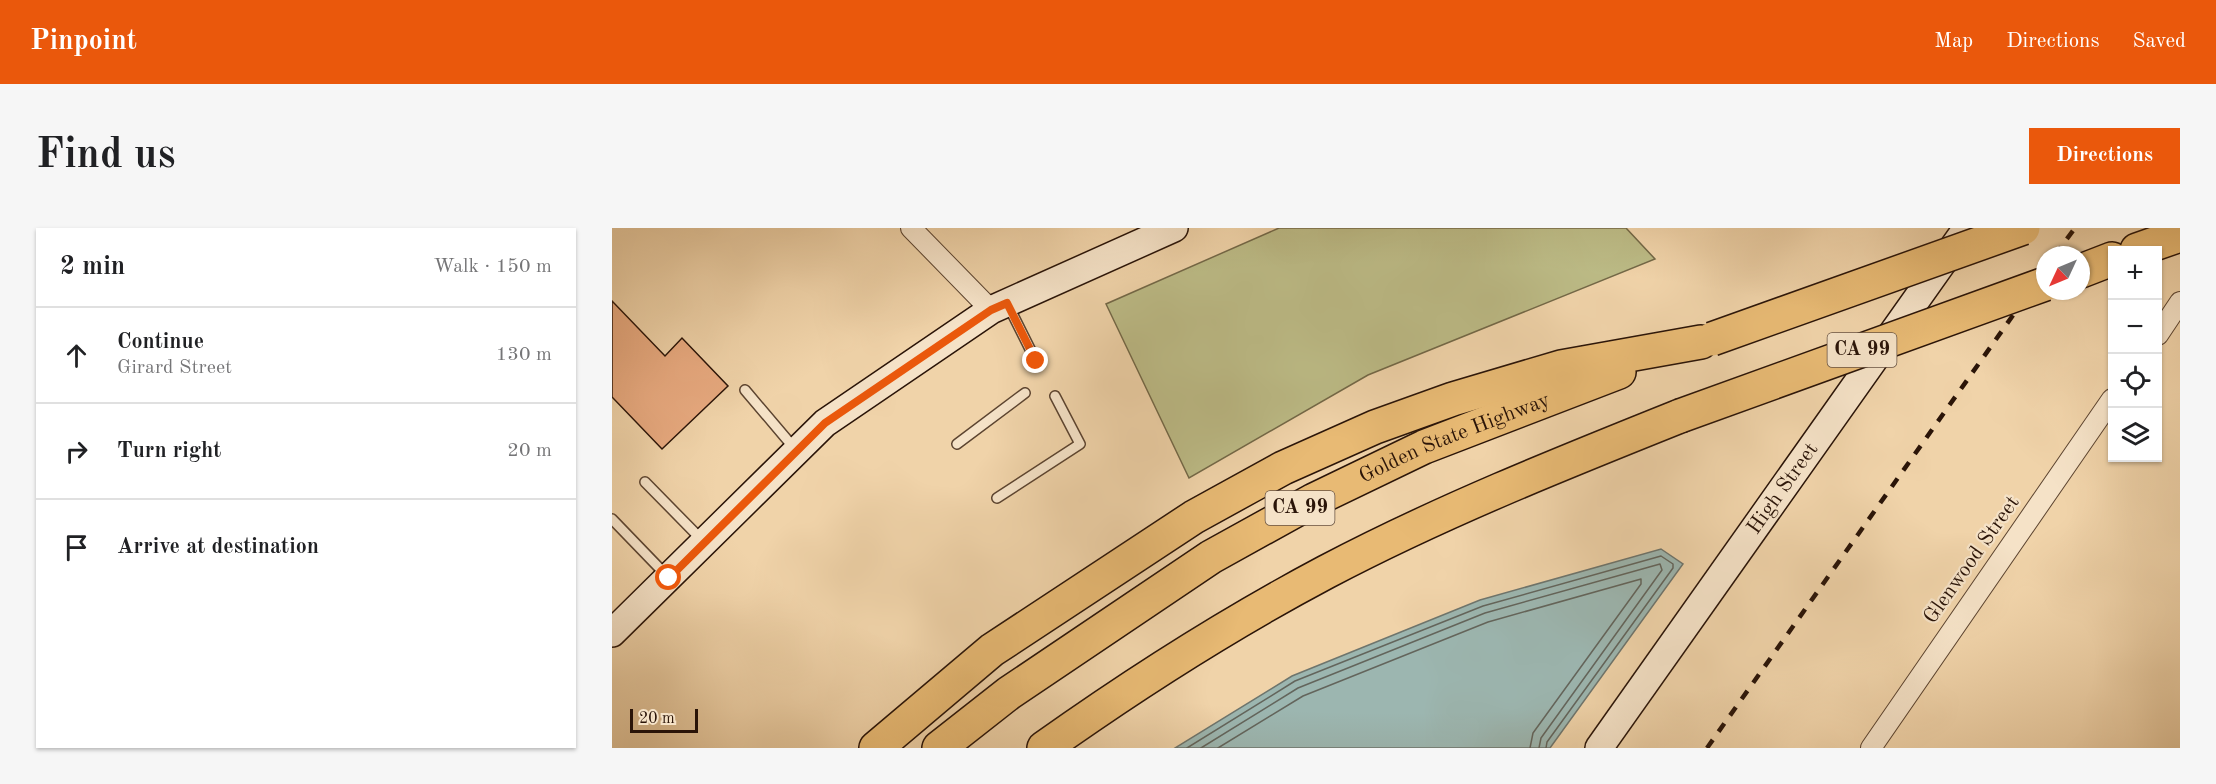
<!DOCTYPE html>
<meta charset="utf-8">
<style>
body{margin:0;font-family:"Old Standard TT",serif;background:#f6f6f6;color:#202124}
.controls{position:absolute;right:18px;top:18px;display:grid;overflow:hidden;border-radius:0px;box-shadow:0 2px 4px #0004}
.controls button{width:54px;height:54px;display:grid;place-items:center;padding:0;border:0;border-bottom:2px solid #e0e0e0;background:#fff;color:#202124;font:30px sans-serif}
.compass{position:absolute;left:1424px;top:18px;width:54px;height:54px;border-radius:50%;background:#fff;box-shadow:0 2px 4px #0004;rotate:226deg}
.scale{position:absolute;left:18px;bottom:15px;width:68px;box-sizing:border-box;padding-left:6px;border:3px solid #2a1408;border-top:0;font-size:16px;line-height:21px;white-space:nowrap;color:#2a1408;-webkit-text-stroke:4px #f5e2c7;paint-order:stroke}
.stop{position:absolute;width:18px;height:18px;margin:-14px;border:4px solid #ea580c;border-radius:50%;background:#fff}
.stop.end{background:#ea580c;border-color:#fff;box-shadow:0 2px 6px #0008}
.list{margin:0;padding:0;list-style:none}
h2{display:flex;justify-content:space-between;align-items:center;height:78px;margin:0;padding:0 24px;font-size:26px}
h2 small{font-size:20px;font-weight:400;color:#757577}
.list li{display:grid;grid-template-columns:39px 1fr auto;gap:18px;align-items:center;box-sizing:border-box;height:96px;padding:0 24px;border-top:2px solid #e0e0e0}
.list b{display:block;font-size:22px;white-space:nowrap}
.list p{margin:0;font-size:20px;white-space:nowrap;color:#757577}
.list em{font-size:20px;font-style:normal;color:#757577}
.icon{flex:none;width:33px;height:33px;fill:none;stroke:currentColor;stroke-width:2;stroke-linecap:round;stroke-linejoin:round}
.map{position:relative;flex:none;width:1568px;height:520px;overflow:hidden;border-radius:0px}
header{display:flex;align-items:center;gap:36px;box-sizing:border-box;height:84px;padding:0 30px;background:#ea580c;color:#fff}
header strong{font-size:28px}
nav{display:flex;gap:33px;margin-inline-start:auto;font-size:21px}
.intro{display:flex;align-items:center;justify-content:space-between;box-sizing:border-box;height:144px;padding:0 36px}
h1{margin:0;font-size:42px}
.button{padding:15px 27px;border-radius:0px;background:#ea580c;color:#fff;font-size:21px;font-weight:700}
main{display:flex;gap:36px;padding:0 36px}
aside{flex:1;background:#fff;border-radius:0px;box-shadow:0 2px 4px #0004}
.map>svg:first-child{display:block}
</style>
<header>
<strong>Pinpoint</strong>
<nav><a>Map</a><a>Directions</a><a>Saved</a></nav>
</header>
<div class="intro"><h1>Find us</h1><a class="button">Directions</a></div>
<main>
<aside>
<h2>2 min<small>Walk · 150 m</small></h2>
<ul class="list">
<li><svg class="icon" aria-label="ahead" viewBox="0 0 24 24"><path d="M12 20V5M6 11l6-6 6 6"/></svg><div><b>Continue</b><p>Girard Street</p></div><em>130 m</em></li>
<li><svg class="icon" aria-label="right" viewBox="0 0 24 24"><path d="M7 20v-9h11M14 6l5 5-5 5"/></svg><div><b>Turn right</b></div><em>20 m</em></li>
<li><svg class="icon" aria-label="arrive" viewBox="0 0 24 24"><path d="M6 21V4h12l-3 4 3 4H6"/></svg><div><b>Arrive at destination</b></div></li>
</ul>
</aside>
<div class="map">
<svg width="1568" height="520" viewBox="0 0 1568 520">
<rect width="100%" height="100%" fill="#f0d3a9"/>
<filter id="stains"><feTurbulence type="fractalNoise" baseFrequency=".00333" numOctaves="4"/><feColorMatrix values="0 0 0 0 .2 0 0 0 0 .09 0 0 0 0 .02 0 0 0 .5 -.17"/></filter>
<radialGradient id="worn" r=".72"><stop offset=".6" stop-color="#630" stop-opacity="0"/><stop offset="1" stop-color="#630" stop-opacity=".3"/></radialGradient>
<path fill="#bcbb86" stroke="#736847" stroke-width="1.5" d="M667 0H1014L1043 31 756 147 577 250 494 76Z"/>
<path fill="#9cb6b0" stroke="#6e756d" stroke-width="1.5" d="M1049 321 1071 336 938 520H563L680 448 868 372Z"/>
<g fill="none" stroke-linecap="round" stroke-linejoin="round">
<path stroke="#63655c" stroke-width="1.5" d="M575 520 683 453 871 378 1049 328 1061 336V340L935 514 934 520
M589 520 686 460 873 385 1048 336 1050 342 929 510 927 520
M606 520 691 468 876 394 1029 351V356L921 505 918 520"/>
</g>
<path fill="#e8aa80" stroke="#2a1408" stroke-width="1.5" d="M0 73 53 128 70 110 116 158 50 221 0 169Z"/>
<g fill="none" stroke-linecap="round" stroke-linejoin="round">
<defs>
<path id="lane" d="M396 77 424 133
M133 162 183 221
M345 216 413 165
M33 254 90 312
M385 270 468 216 443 168
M0 291 55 348"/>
<path id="street" d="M299 0 379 82
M1546 107 1568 74
M1259 520 1500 171"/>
<g id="secondary">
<path d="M0 405 213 195 379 82 562 0"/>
<path id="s1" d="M987 520 1355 0"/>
</g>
<g id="highway">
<path d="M1525 22 1568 7"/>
<path d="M1469 43 1500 31"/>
<path d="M264 520 380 422 582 289 671 240 763 199 841 171 949 139 1089 114"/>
<path id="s2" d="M327 520 397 465 599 329 702 272 812 219 1007 144"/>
<path d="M432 520C522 456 616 396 714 344 828 284 948 236 1068 188"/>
</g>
</defs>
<use href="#lane" stroke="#5c4430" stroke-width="12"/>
<use href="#street" stroke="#5c4430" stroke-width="22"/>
<use href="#secondary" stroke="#2a1408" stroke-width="30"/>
<use href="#highway" stroke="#2a1408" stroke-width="36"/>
<use href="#lane" stroke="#f5e2c7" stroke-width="9"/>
<use href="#street" stroke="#f5e2c7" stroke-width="20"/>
<use href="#secondary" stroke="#f5e2c7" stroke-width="27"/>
<use href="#highway" stroke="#e8ba74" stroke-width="33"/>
<path stroke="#2a1408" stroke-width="4.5" stroke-dasharray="10 10" stroke-linecap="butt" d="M1443 27 1463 0
M1095 520 1433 42"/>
<defs>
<path id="highway-bridge" d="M1100 111 1411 0
M1068 188 1433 56"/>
</defs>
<use href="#highway-bridge" stroke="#2a1408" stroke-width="36" stroke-linecap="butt"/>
<use href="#highway-bridge" stroke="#e8ba74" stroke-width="33"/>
</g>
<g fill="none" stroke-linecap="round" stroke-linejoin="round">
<path stroke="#ea580c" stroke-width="8" d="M57 350 213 195 379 82 395 75 424 133"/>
</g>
<g text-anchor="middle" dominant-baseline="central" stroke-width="4.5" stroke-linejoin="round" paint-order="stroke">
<g fill="#f5e2c7" stroke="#675241" stroke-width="1.5">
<rect x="1215.5" y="105" width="69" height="34" rx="4.5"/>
<rect x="653.5" y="263" width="69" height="34" rx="4.5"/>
</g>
<g font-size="20" font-weight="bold" fill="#2a1408">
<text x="1250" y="122">CA 99</text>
<text x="688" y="280">CA 99</text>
</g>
<g font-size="21" fill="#2a1408" stroke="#f5e2c7">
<text stroke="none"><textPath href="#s2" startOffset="604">Golden State Highway</textPath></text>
<text stroke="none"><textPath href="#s1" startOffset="318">High Street</textPath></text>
<text transform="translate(1360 332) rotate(-55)">Glenwood Street</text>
</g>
</g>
<rect width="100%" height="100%" filter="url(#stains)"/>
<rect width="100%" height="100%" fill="url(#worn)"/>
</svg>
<div class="controls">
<button>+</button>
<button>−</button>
<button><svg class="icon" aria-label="locate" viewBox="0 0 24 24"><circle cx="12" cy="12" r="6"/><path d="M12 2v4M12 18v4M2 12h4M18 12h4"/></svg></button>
<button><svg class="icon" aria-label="layers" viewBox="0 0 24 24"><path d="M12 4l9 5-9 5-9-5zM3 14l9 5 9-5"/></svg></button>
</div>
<svg class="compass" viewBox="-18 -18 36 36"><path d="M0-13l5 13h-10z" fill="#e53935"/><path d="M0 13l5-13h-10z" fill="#757577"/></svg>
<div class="scale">20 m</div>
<div class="stop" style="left:57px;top:350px"></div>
<div class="stop end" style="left:424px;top:133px"></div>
</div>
</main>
